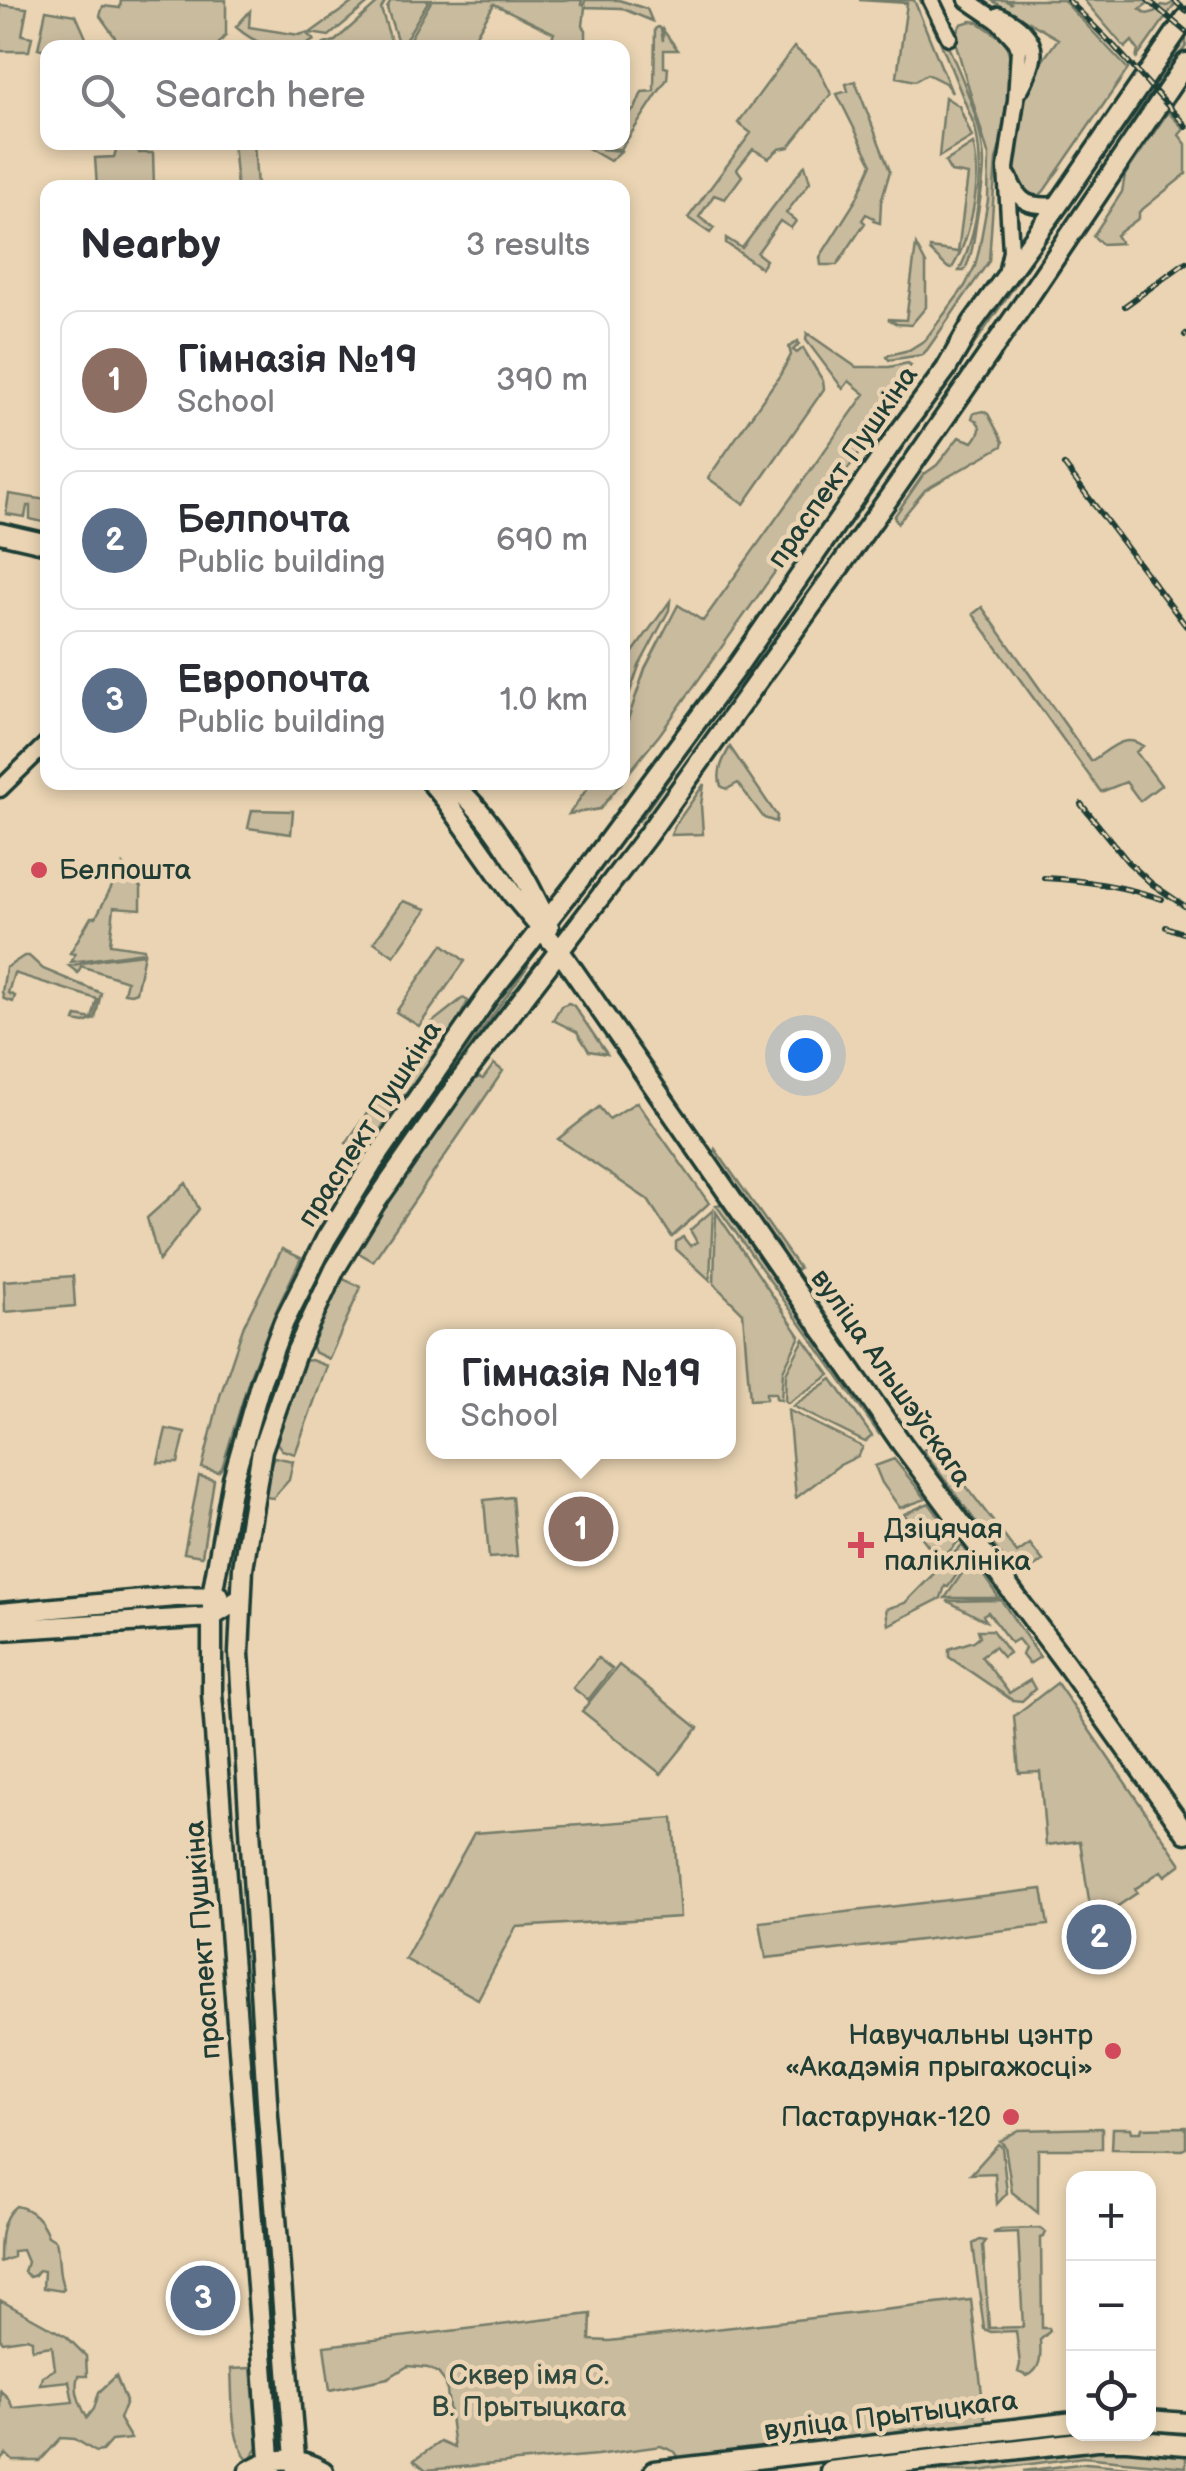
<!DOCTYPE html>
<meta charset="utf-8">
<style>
body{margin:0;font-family:"Balsamiq Sans",sans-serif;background:#f2f2f3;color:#2b2b33}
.controls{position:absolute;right:30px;bottom:30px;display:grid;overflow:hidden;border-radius:20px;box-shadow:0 5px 15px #0003}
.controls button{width:90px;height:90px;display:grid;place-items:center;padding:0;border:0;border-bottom:2px solid #e1e1e2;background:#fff;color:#2b2b33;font:50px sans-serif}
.you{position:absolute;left:805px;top:1055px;width:35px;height:35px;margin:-25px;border:8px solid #fff;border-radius:50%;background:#1a73e8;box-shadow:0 0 0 15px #1a73e833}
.badge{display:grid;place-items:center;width:65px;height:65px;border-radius:50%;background:#7c3aed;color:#fff;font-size:32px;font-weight:700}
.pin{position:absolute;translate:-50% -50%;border:5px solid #fff;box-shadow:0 2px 10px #0006}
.popup{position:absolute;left:426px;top:1329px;width:310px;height:130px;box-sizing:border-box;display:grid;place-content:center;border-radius:20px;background:#fff;filter:drop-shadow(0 2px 8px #0005);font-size:32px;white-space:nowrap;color:#7c7c81}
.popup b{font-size:38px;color:#2b2b33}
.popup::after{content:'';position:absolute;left:50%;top:100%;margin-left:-20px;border:20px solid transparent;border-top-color:#fff}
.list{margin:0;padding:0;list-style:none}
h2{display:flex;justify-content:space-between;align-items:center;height:130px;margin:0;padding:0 40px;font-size:42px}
h2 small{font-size:32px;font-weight:400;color:#7c7c81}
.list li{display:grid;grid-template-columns:65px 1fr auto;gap:30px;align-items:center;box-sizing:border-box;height:140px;margin:0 20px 20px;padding:0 20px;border:2px solid #e1e1e2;border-radius:20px}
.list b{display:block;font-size:38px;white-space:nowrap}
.list p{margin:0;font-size:32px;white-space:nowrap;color:#7c7c81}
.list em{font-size:32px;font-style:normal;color:#7c7c81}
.icon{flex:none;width:55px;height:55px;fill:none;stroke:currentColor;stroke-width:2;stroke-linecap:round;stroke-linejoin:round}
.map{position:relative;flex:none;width:1186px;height:2471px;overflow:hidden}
.search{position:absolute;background:#fff;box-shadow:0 5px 15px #0003;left:40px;top:40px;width:590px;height:110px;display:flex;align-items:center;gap:25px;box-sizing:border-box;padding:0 35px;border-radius:20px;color:#7c7c81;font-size:38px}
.panel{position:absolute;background:#fff;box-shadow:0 5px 15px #0003;left:40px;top:180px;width:590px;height:610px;border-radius:20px}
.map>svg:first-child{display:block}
</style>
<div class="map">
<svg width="1186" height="2471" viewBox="0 0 1186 2471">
<rect width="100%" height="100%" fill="#ead4b3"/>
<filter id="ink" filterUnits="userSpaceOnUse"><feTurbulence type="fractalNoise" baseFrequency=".01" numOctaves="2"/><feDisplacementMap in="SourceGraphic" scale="20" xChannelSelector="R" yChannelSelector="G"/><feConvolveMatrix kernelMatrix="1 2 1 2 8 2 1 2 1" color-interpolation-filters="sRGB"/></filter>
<g filter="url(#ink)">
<path fill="#c9bb9e" stroke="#747c69" stroke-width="2.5" d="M121 0H226V35L216 47H122L100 16 103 6 120 8Z
M356 0H372L329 36 310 33Z
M381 0H386L381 9 393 47H321L324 44 335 41Z
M391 0H429L401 47 399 46 387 8Z
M432 0H582L581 4 584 5 585 0H619L647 9 652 21 621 8 585 7 583 26 586 30V47H548L554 33 494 4 476 35 478 47H405Z
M859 0H914L952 93 945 83 927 74 915 81 897 77 907 3Z
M920 0H926C947 43 983 115 984 163 984 181 980 200 977 218 974 236 973 255 964 271H959C979 231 985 170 975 127L940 41Z
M991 0H1004L1012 4 1008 0H1063L1128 69 1044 191 1036 199 1027 197 1014 178 1015 164 1028 81 1058 39Z
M1084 0H1144L1148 3 1140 9 1147 14 1154 12 1162 5 1167 6 1178 0 1136 59 1138 50 1132 41 1125 48Z
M0 5 27 8 22 35 32 37 29 51H0Z
M46 10 76 15 90 47 38 49Z
M250 11 249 27 299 35 306 33 314 40C290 58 256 45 236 27Z
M971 21 978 22 1002 39 1006 44 1012 62 1004 132 996 160 989 261 927 350 922 355 889 360 887 357 889 355 909 350 925 340 965 286 975 266 979 250 988 200 989 157 955 41V34L961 24Z
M658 27 661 29 663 41V30L678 50H664V67L668 68 667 79 621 149H601L621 151 610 161 579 143 622 142 623 117 635 109 642 92 654 91 655 29Z
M1186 38V46L1106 154 854 518 639 821H635L634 819 923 413 1102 150Z
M794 47 818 68 831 94 789 147 779 149 769 158 753 149 737 169 742 176 725 199 714 195 699 217 714 228 710 233 688 218 751 133 738 123Z
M855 81 890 171 881 202 880 223 873 221 874 218 866 214 862 220 865 223 837 265H821L820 257 856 200 872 164 837 94 848 91 846 84Z
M945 97 959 106 972 137 939 157Z
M1168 112 1184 129 1179 135 1186 144V174L1139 212V218L1116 235 1121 243 1102 244 1093 236 1122 192 1125 175Z
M118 143H139V153H153L154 187H97L95 158 114 157Z
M233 143H254L257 187H237Z
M973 144C983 178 971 238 952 268H948L930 251V248L958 252 968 175 951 172 945 162Z
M805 165 810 182 786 213 796 221 791 228 780 221 757 253 766 260 761 268 726 243V238L742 248Z
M916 245 926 264V307L911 325 897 324 888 319 906 320Z
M807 333 856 367H889L908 363 911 365 897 384 894 404 660 734 623 780V734L645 669 678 605 703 621 865 394 849 381 843 389 806 340Z
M798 341 799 344 793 350 797 353 803 348 823 381 824 389 744 504 708 478 780 375 791 355 789 347Z
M983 411 988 414 1003 442 1002 446 925 490 898 523 894 517 923 475 937 465 959 437 973 442C981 432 984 425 972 418L974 413Z
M9 494 47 500V523L30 519V506H27L25 517 6 514Z
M670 601 669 610 639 666 623 712V666Z
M982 607 1091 761C1109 751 1123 732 1143 746L1136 752 1161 785 1140 801 1126 782 1101 792 973 614Z
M730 747 777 816 776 822 764 818 738 783 727 789 721 786C716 773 723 759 730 747Z
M591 783H621L600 809 569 814Z
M704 784 701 805 703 834 671 835 675 825Z
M252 810 293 811 291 834 248 828Z
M123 865 141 888V909L114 907 110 944 144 949V952L71 962 75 954 70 953 91 917H96Z
M403 901 427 909 394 956 374 942Z
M443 944 465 961 419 1026 396 1012Z
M144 954 136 992 131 994 124 993 127 981 81 966 78 973 69 966 102 959Z
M24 956H29L43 969 101 993 95 1019 84 1023 75 1021 77 1016 92 1019 97 999 14 973 8 993 15 996 13 1002 4 999 2 992 6 968Z
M525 962 528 966 378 1175 355 1210 327 1260 325 1258C379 1153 460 1061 525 962Z
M463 998 468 1001 455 1026 366 1149 361 1151 346 1143 430 1024Z
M569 1003 574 1006 607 1054 589 1051 577 1032 553 1020 561 1006Z
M494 1064 503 1071 373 1261 359 1253 358 1246 387 1199 464 1090 478 1077 483 1079Z
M637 1102 709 1203 672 1237 648 1200 558 1139 599 1107 609 1119Z
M715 1149 799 1268 794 1271 713 1156Z
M186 1183 199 1209 159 1261 147 1218Z
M721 1204 881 1431 879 1434 716 1205Z
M713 1210 710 1280 676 1249V1242L683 1237 690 1246 697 1242 690 1230Z
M716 1212 800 1336 783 1371 781 1400 776 1398 775 1393H766V1399L750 1400 743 1313 714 1284Z
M282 1249 301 1258 276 1311 251 1373 222 1468 218 1472 202 1468 220 1396 244 1325Z
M320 1268 324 1269C300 1315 279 1362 263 1411 247 1460 239 1511 230 1562L228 1561 241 1483 271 1377Z
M73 1276 75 1306 5 1312 4 1281Z
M341 1278 361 1287 329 1359 314 1352 311 1345Z
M804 1339 830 1375 788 1403 785 1401 786 1373Z
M311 1360 327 1366 295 1454 282 1450 276 1442 300 1371 304 1361Z
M832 1379 872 1436 865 1442 793 1406Z
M788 1410 863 1447 858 1456 838 1466 796 1498Z
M166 1429 185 1433 178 1463H158Z
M931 1440 1017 1553 1030 1544 1043 1561 1018 1578 923 1451Z
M274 1457 293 1461 289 1480 273 1498 265 1497 271 1463Z
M894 1459 926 1499 900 1508 882 1483 875 1466Z
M199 1476 214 1480 202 1556 184 1553Z
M512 1497 517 1556 489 1558 484 1500Z
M929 1503 958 1542 940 1561 904 1514Z
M962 1545 970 1556 948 1587 945 1586 941 1598 888 1625 886 1609 905 1603Z
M972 1559 999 1598H945Z
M1001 1600 1040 1657 1029 1664 1022 1655 1025 1648 1018 1639 1011 1643 988 1612 983 1615 986 1621 947 1601Z
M978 1630H992L1009 1653 1003 1657 994 1647 981 1656 1009 1693 1030 1680 1035 1689 1022 1701 1012 1700 949 1657V1649L974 1641 980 1636Z
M598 1658 612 1669 588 1700 573 1688Z
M619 1665 698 1728 661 1774 582 1711Z
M1057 1683 1181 1864 1165 1876 1161 1871 1135 1889 1137 1893 1112 1910 1111 1919 1092 1920 1080 1841 1046 1845 1040 1772 1019 1773 1014 1716Z
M673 1818 680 1917 516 1927 478 1999 405 1959 474 1833Z
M1042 1889 1048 1925 766 1958 760 1922Z
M1186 2127V2148L1182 2150 1112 2149 1113 2128H1131L1132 2132H1141L1142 2128Z
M1102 2128V2149H1038V2213L1012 2192 1005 2146 1000 2141 1019 2130Z
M998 2144 1002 2147 1007 2193 997 2204 995 2173 971 2174Z
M16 2206C32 2209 42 2220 48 2236L56 2241C60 2256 57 2276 64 2288L62 2291 43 2288 44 2271 39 2270 35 2275 30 2277 24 2272 27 2262 22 2250 13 2251V2257L0 2262C0 2242 0 2217 16 2206Z
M1040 2228 1046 2232 1044 2237 1041 2238 1042 2328H1049L1050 2331 1040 2340C1041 2354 1042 2370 1027 2376L1018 2372 1020 2364 1016 2331 991 2332 984 2329 973 2244 980 2240 986 2241 983 2245 989 2328 1023 2327 1018 2232 993 2233 1001 2229Z
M0 2300 67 2337 86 2356 87 2376H78C73 2390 81 2406 87 2418L94 2409 99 2392 116 2376 126 2401 119 2419 131 2439 111 2441 102 2451 96 2452 75 2439 61 2438 40 2461H13L6 2454 0 2461V2390L8 2398 13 2408 73 2402 69 2381 40 2384 42 2376 55 2369 52 2346 32 2349V2340L27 2338 3 2342 0 2339Z
M971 2300 985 2420 983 2426 697 2459 696 2457H690L689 2460 681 2461 675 2452 661 2446 597 2455 426 2470 414 2460 440 2442 454 2448 446 2383 438 2373 428 2368 408 2366 388 2378 330 2390 324 2346 591 2314 590 2340 609 2341Z
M251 2368 258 2447 249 2460C229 2441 233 2396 231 2369Z
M1120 2447 1186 2454V2467L1083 2457 979 2471H896Z
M1086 2463 1172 2471H1023Z"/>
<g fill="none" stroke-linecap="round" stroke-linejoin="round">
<defs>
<path id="minor" d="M931 0 949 37
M967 0 999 22 1016 41 1019 49 1016 100 1006 168 1011 251 1006 274
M999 15C1015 22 1037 38 1033 58 1032 69 1025 80 1020 90
M1009 177C1019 204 1029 207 1058 205
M0 789 48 742"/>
<path id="major" d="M0 533 48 544
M431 782 446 800 513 895 559 950 902 1444 1066 1664 1186 1833
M449 782C490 812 529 881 549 927
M0 1613 175 1597 219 1596
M0 1630 211 1617 240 1599
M1148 2420 1186 2423
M249 2471C273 2455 299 2457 323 2471
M271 2471 212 1693V1595L233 1479 261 1381 284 1322 326 1239 372 1164 491 992 580 879 739 664 898 434 946 369 973 322 1058 205 1186 18
M296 2471 268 2116 239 1653 243 1568 262 1450 297 1350 335 1269 375 1203 459 1082 646 837 888 499 1027 299 1186 63
M654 2471 1074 2422
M830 2471 1097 2440H1127L1186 2445"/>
</defs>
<use href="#minor" stroke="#1f3d34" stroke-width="21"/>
<use href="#major" stroke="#1f3d34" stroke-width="25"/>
<use href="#minor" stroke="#ead4b3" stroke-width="14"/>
<use href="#major" stroke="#ead4b3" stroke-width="18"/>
<defs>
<path id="rail" d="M1068 0 1114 46 1186 126
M1148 0 1186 32
M1174 0 1186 11
M1125 306 1186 262
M1185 335 1186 334
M1064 465 1186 626
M1081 804 1128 862 1152 884 1186 907
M1044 878C1085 880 1123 886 1162 899
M1166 927 1186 934"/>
</defs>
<use href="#rail" stroke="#1f3d34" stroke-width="6"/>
<use href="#rail" stroke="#ead4b3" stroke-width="2.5" stroke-dasharray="8" stroke-linecap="butt"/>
</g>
</g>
<g fill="#d1495b" stroke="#ead4b3" stroke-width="4">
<circle cx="39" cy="870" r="10"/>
<path d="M856 1530h10v10h10v10h-10v10h-10v-10h-10v-10h10z"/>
<circle cx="1113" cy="2051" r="10"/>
<circle cx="1011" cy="2117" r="10"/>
</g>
<g text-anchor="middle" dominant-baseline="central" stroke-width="9" stroke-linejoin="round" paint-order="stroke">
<g font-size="28" fill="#1f3d34" stroke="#ead4b3">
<text transform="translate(843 467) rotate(-55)">праспект Пушкіна</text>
<text transform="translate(370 1124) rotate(-57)">праспект Пушкіна</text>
<text transform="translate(891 1378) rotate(55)">вуліца Альшэўскага</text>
<text transform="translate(203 1940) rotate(-94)">праспект Пушкіна</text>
<text transform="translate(891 2416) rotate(-7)">вуліца Прытыцкага</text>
</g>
<g font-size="28" fill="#1f3d34" stroke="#ead4b3" text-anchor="start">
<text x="59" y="870">Белпошта</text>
<text x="884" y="1529">Дзіцячая<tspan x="884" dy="32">паліклініка</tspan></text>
<text x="1093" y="2035" text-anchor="end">Навучальны цэнтр<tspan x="1093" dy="32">«Акадэмія прыгажосці»</tspan></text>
<text x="991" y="2117" text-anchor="end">Пастарунак-120</text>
</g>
<g font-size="28" fill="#304a3f" stroke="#ead4b3">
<text x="529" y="2375">Сквер імя С.<tspan x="529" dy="32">В. Прытыцкага</tspan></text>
</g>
</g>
</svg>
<div class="controls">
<button>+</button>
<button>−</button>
<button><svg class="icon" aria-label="locate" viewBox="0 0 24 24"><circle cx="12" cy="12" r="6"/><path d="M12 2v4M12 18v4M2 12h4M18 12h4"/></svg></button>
</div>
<div class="you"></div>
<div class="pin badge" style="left:581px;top:1529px;background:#8d6e63">1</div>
<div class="popup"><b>Гімназія №19</b>School</div>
<div class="pin badge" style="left:1099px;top:1937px;background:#5c6f8a">2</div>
<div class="pin badge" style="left:203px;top:2298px;background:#5c6f8a">3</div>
<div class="search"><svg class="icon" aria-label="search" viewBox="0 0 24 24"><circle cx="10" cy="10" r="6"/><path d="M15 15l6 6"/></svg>Search here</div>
<section class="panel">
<h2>Nearby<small>3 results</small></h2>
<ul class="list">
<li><span class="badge" style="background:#8d6e63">1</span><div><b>Гімназія №19</b><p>School</p></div><em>390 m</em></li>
<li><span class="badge" style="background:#5c6f8a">2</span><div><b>Белпочта</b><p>Public building</p></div><em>690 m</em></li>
<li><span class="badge" style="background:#5c6f8a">3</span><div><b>Европочта</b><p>Public building</p></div><em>1.0 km</em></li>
</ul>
</section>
</div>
